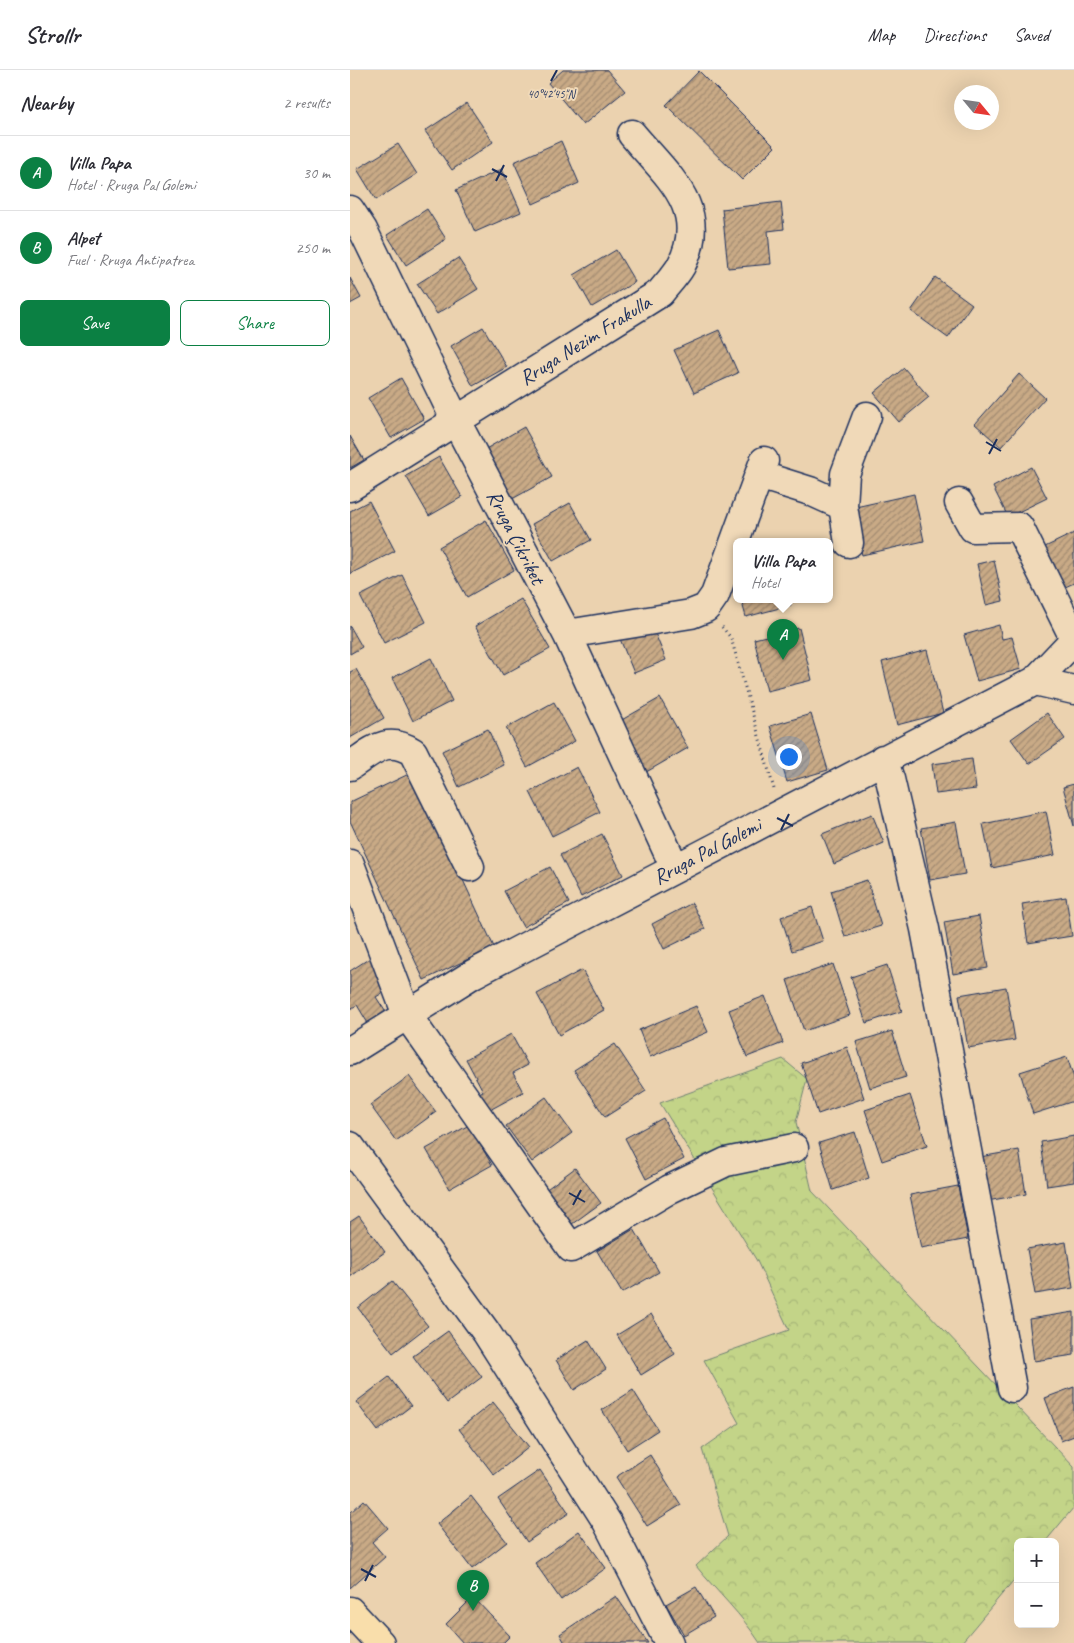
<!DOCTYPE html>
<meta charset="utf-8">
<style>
body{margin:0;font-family:Caveat,sans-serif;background:#f2f2f3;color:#2b2b33}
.controls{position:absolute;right:15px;bottom:15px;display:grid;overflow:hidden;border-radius:8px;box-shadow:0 5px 20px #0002}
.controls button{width:45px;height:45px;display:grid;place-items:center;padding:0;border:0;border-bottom:1px solid #e1e1e2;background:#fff;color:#2b2b33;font:25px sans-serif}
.compass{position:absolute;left:604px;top:15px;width:45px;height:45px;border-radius:50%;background:#fff;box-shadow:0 5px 20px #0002;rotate:119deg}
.you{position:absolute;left:438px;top:686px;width:18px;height:18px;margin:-12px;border:4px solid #fff;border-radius:50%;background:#1a73e8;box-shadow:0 0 0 8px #1a73e833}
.badge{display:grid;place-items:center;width:32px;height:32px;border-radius:50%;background:#0b8043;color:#fff;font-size:16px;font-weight:700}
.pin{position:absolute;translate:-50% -41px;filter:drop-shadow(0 1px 2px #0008)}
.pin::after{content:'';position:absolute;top:26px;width:18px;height:15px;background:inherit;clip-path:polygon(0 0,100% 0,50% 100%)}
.popup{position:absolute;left:383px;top:468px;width:100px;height:65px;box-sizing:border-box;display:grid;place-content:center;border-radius:8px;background:#fff;filter:drop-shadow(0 1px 4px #0005);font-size:16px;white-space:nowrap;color:#7c7c81}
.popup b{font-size:19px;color:#2b2b33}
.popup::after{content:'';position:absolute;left:50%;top:100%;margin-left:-10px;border:10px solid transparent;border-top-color:#fff}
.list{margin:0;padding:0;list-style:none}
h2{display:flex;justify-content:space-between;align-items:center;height:65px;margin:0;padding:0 20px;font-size:21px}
h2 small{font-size:16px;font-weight:400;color:#7c7c81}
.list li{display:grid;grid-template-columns:32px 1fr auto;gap:15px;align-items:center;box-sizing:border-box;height:75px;padding:0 20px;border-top:1px solid #e1e1e2}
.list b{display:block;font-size:19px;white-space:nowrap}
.list p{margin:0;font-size:16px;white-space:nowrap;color:#7c7c81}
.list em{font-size:16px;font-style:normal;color:#7c7c81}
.actions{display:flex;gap:10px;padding:15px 20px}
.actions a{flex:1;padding:11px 0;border:1px solid #0b8043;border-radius:8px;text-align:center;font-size:18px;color:#0b8043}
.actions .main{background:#0b8043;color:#fff}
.map{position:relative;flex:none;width:724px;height:1573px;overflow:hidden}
header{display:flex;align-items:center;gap:30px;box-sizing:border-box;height:70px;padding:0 25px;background:#fff;border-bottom:1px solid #e1e1e2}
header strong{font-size:24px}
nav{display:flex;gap:28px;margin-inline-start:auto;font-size:18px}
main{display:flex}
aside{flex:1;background:#fff}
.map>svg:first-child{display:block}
</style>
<header>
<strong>Strollr</strong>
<nav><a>Map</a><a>Directions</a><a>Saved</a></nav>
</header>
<main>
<aside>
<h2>Nearby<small>2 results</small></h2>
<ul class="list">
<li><span class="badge">A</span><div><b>Villa Papa</b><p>Hotel · Rruga Pal Golemi</p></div><em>30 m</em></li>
<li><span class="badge">B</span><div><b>Alpet</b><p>Fuel · Rruga Antipatrea</p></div><em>250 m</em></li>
</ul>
<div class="actions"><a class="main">Save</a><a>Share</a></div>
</aside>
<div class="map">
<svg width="724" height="1573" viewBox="0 0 724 1573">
<defs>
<pattern id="forest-crowns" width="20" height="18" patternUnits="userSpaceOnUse" patternTransform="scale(1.25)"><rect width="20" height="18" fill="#c3d488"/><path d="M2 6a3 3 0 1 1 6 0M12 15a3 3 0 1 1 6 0" fill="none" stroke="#a7b678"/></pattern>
<pattern id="building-hatch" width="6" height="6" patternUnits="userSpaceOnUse" patternTransform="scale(1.25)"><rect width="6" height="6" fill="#c9aa86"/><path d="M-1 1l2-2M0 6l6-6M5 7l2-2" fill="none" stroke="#a28b71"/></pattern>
</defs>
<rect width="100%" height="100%" fill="#ebd2af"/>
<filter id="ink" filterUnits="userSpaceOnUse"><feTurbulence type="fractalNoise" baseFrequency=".02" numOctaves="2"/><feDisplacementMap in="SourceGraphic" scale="10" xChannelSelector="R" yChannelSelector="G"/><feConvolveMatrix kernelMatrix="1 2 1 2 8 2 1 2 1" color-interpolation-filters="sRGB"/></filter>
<g filter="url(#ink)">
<path fill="url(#forest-crowns)" stroke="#6f8273" d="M433 989 457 1009 446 1052 462 1121 724 1397V1437L695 1472H668V1505L611 1573H410C392 1545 367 1522 346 1496L378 1466 352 1379 389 1353 354 1290 439 1260 407 1191 310 1033Z"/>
<path fill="url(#building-hatch)" stroke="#1b2f5e" d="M213 0H257L275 21 233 55 198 13Z
M349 1 425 77 392 110 316 35Z
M117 33 143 72 102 100 75 61Z
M211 71 229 113 183 134 164 92Z
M48 74 67 104 26 130 7 99Z
M152 99 171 142 125 162 106 120Z
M431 132 434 159 418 161 421 194 378 198 372 139Z
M77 139 96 169 56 195 37 165Z
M266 180 285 212 242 237 224 205Z
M108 188 128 219 87 244 67 214Z
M585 207 622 234 598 268 561 241Z
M0 208 11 228 0 234Z
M133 257 157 297 123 316 101 276Z
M369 260 388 303 344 323 324 280Z
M554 298 579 327 549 352 524 323Z
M669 304 695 328 651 377 625 354Z
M51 308 74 349 41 368 18 328Z
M174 357 202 407 155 433 127 384Z
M0 366 14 390 0 398Z
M89 387 112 427 79 446 56 406Z
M681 397 697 428 658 447 643 417Z
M564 424 574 471 512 485 501 438Z
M19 431 45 481 0 504V441Z
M220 433 241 470 203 491 182 454Z
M136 450 164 500 117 527 89 477Z
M724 463V513L713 518 695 477Z
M644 490 653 531 636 535 627 494Z
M52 505 76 552 34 573 10 526Z
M171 529 200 579 153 605 125 556Z
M391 529H439L441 535 396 547Z
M649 555 652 569 662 567 671 599 627 611 614 565Z
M0 556 12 577 0 584Z
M302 556 316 590 284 603 270 569Z
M449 558 462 610 417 621 404 569Z
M577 580 593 643 547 655 532 592Z
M81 588 102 631 63 651 42 608Z
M6 599 34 648 0 668V602Z
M310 628 338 678 291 705 263 655Z
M204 632 225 671 177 697 156 658Z
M697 643 715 669 679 694 661 669Z
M461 644 478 700 437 712 420 656Z
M138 659 154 695 109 717 92 681Z
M622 689 626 719 586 724 582 694Z
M227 697 250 742 202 766 180 722Z
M63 702 144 877 74 910 0 751V732Z
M724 714V756L713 717Z
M696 741 705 785 642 798 633 754Z
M522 744 534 773 484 794 472 764Z
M606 752 615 804 580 810 571 758Z
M252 764 273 805 231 827 210 785Z
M200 797 219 833 173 857 154 821Z
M517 810 531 856 495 867 481 821Z
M716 827 722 866 678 873 672 834Z
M342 833 355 859 314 879 302 854Z
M462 837 473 871 442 881 431 847Z
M629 846 638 898 603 904 594 852Z
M20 888 39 919 26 927 37 944 19 955 7 935 0 939V901Z
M483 894 500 945 454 961 437 910Z
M537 895 552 941 516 953 501 907Z
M232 900 254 940 209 965 187 924Z
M656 917 665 970 618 978 609 925Z
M415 926 433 973 397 987 379 940Z
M346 936 358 962 300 987 289 960Z
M542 961 556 1007 520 1018 506 972Z
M161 964 178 995 163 1003 173 1022 136 1042 127 1024 133 1021 116 989Z
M265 974 296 1021 255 1047 224 1000Z
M497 977 514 1028 468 1044 451 993Z
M717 987 724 1008V1031L683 1044 670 1002Z
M59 1006 86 1042 46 1071 20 1035Z
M560 1025 577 1076 532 1091 515 1040Z
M196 1027 222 1063 182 1092 156 1056Z
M313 1048 334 1089 296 1109 275 1068Z
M119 1055 142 1095 99 1119 76 1079Z
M505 1062 519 1108 483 1120 469 1073Z
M724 1066V1112L697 1116 691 1072Z
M669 1080 676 1124 637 1131 630 1087Z
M225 1098 251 1133 211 1162 186 1127Z
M608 1116 618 1169 571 1178 560 1125Z
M9 1146 35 1182 0 1207V1152Z
M284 1159 309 1202 272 1223 247 1181Z
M716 1172 723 1218 685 1224 677 1179Z
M42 1211 78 1256 43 1283 8 1238Z
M724 1242V1285L684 1291 679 1249Z
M301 1244 325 1284 291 1305 267 1265Z
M98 1261 132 1307 97 1333 63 1286Z
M238 1270 256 1299 224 1320 206 1290Z
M39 1307 61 1336 28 1361 6 1332Z
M724 1317V1366L711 1371 695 1328Z
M283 1320 308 1360 277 1380 252 1340Z
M143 1332 179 1377 144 1405 109 1359Z
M300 1385 331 1435 297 1456 266 1407Z
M190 1400 219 1443 177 1472 148 1429Z
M121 1426 157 1472 122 1499 87 1454Z
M14 1430 38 1458 22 1472 35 1487 0 1518V1443Z
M229 1461 256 1498 211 1530 185 1493Z
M346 1517 364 1547 334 1565 316 1534Z
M266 1526 298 1573H215L210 1564Z
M123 1527 160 1566 153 1573H113L96 1554Z"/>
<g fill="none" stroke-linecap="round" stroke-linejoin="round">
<defs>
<path id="minor" d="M0 140 13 160 106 351 217 564 325 798
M409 405 460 421 493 436 499 473
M0 417 310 223C317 214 326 205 331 196 361 138 316 105 282 64
M609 433 623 458 669 457 724 568
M493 436 495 404 517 346
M217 564 341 544 356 538 365 525 414 391
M685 611 724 570
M533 689 540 709 575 859 662 1318
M0 696C23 681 36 665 63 682L120 797
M0 794 57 945 221 1178 320 1119 376 1092 444 1078
M0 981 123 904 685 611 724 620
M0 1076 136 1262 257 1452 319 1573"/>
<path id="major" d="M0 1541 30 1573"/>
</defs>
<use href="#minor" stroke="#1b2f5e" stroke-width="31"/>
<use href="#major" stroke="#1b2f5e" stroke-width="31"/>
<path stroke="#1b2f5e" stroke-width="3" stroke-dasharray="1 4" stroke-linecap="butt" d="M372 557 381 568 424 719"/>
<use href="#minor" stroke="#f0d9b8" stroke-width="28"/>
<use href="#major" stroke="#f9deab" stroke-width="28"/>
</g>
</g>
<path fill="none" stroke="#1b2f5e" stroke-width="2" d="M201 11 207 0M142 99 157 107M146 111 154 95M636 372 651 381M639 384 647 369M427 748 443 756M431 760 439 744M219 1123 235 1132M223 1135 231 1120M11 1499 26 1507M15 1511 23 1495"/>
<g text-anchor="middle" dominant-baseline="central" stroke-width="4" stroke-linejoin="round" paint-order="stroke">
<g font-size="21" fill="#1b2f5e" stroke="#f0d9b8">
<text transform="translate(235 270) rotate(-32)">Rruga Nezim Frakulla</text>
<text transform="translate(166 467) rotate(63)">Rruga Çikriket</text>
<text transform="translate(357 781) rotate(-28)">Rruga Pal Golemi</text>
</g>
</g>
<g font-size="12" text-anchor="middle" fill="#1b2f5e" stroke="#f0d9b8" stroke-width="4" stroke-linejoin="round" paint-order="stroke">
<text x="201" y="28">40°42'45"N</text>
</g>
</svg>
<div class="controls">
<button>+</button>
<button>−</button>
</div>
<svg class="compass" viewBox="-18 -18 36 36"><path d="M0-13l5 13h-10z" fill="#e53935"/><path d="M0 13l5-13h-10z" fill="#7c7c81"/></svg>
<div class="you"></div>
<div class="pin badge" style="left:433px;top:590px">A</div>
<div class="popup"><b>Villa Papa</b>Hotel</div>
<div class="pin badge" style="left:123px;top:1541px">B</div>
</div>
</main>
